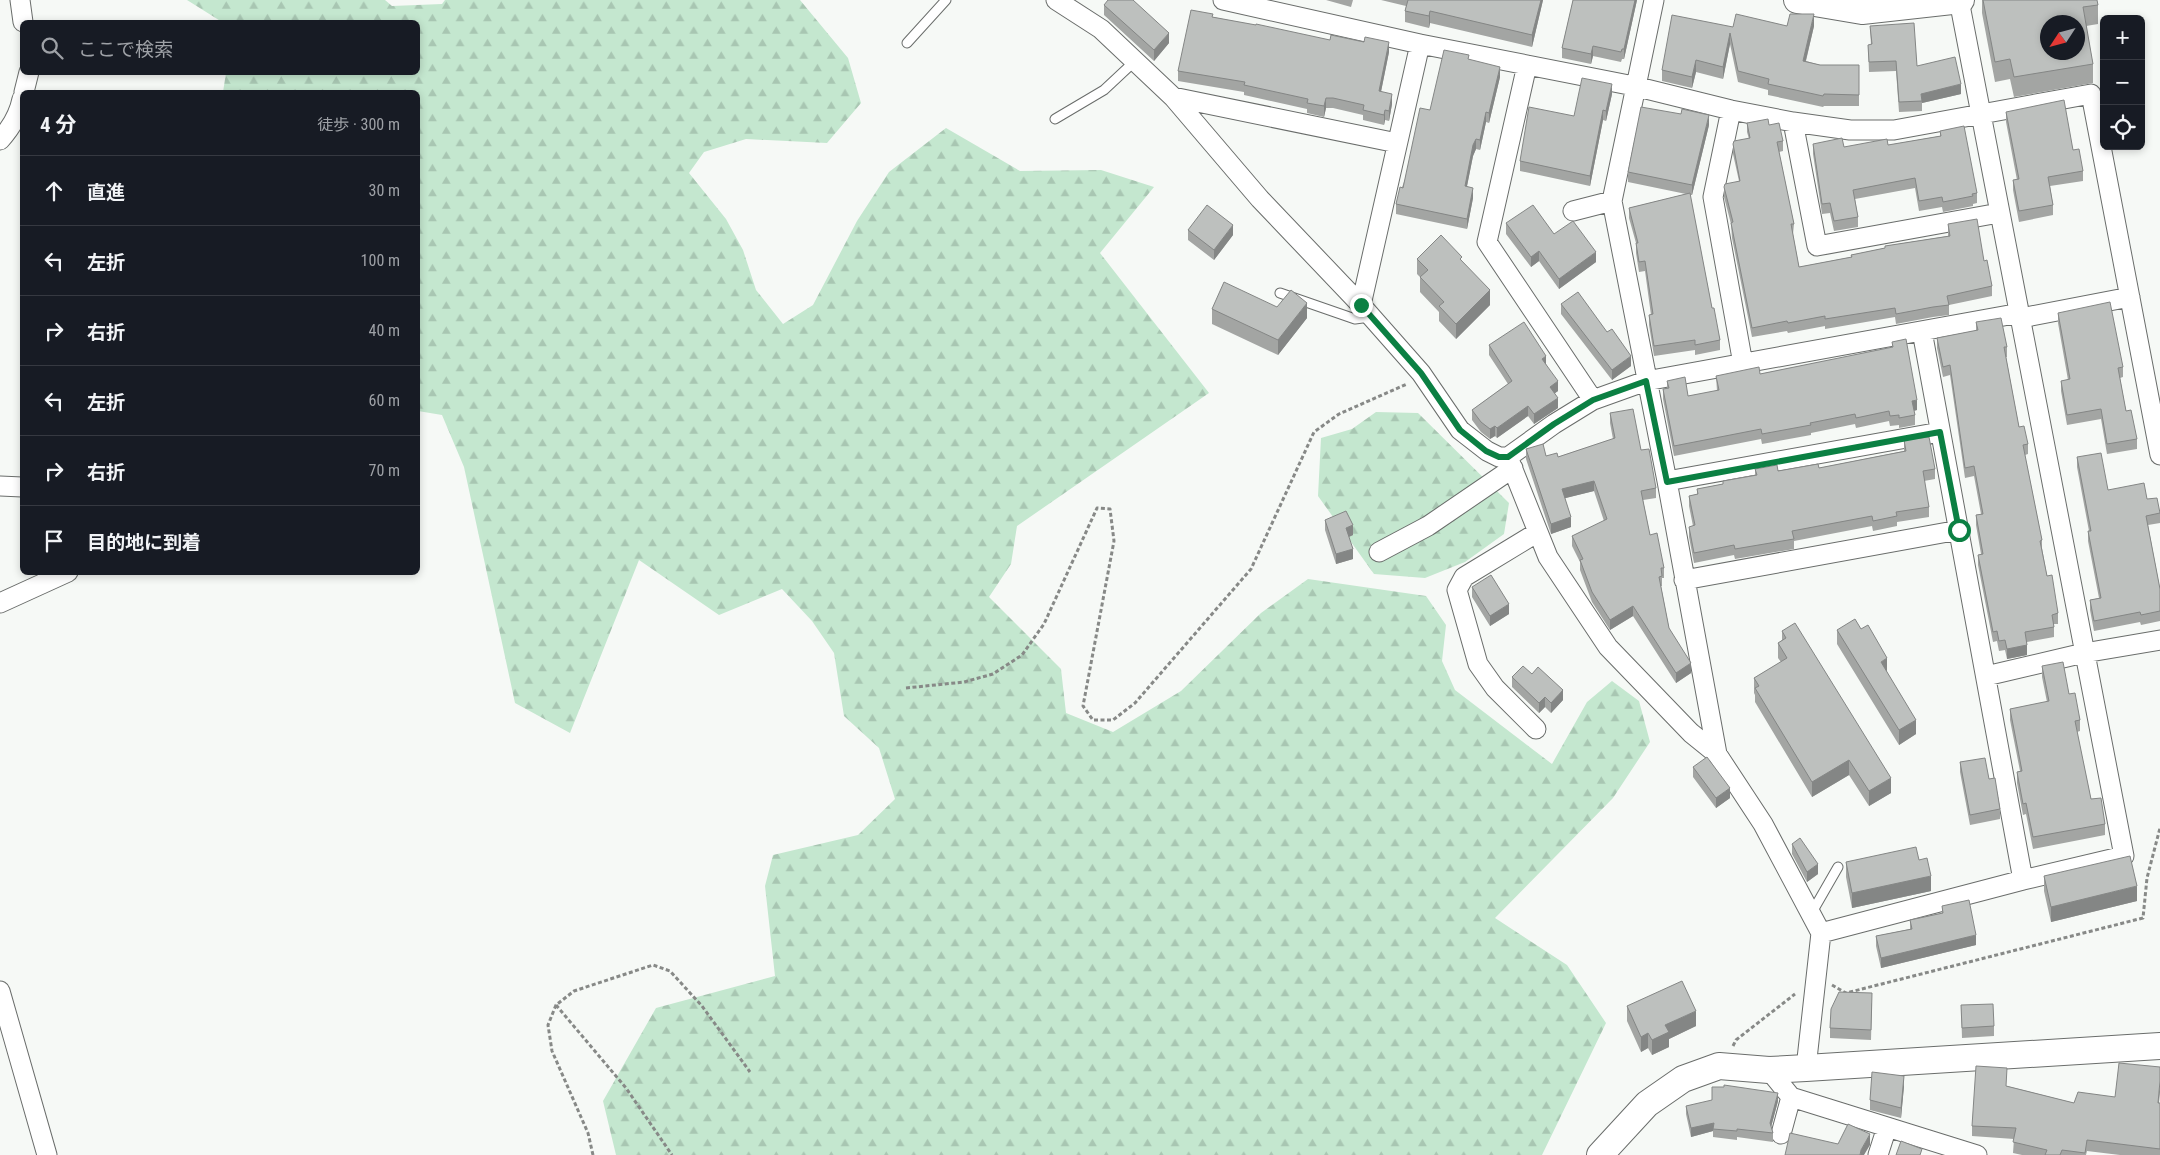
<!DOCTYPE html>
<html lang="ja">
<meta charset="utf-8">
<style>
body{margin:0;font-family:"Roboto Condensed","Noto Sans JP",sans-serif;background:#20242c;color:#f1f3f6}
.controls{position:absolute;right:15px;top:15px;display:grid;overflow:hidden;border-radius:8px;box-shadow:0 2px 8px #0003}
.controls button{width:45px;height:45px;display:grid;place-items:center;padding:0;border:0;border-bottom:1px solid #363941;background:#171b24;color:#f1f3f6;font:25px sans-serif}
.compass{position:absolute;left:2040px;top:15px;width:45px;height:45px;border-radius:50%;background:#171b24;box-shadow:0 2px 8px #0003;rotate:234deg}
.stop{position:absolute;width:15px;height:15px;margin:-11px;border:4px solid #0b8043;border-radius:50%;background:#fff}
.stop.end{background:#0b8043;border-color:#fff;box-shadow:0 1px 5px #0008}
.list{margin:0;padding:0;list-style:none}
h2{display:flex;justify-content:space-between;align-items:center;height:65px;margin:0;padding:0 20px;font-size:21px}
h2 small{font-size:16px;font-weight:400;color:#9ea1a6}
.list li{display:grid;grid-template-columns:32px 1fr auto;gap:15px;align-items:center;box-sizing:border-box;height:70px;padding:0 20px;border-top:1px solid #363941}
.list b{display:block;font-size:19px;white-space:nowrap}
.list em{font-size:16px;font-style:normal;color:#9ea1a6}
.icon{flex:none;width:28px;height:28px;fill:none;stroke:currentColor;stroke-width:2;stroke-linecap:round;stroke-linejoin:round}
.map{position:relative;flex:none;width:2160px;height:1155px;overflow:hidden}
.search{position:absolute;background:#171b24;box-shadow:0 2px 8px #0003;left:20px;top:20px;width:400px;height:55px;display:flex;align-items:center;gap:12px;box-sizing:border-box;padding:0 18px;border-radius:8px;color:#9ea1a6;font-size:19px}
.panel{position:absolute;background:#171b24;box-shadow:0 2px 8px #0003;left:20px;top:90px;width:400px;height:485px;border-radius:8px}
.map>svg:first-child{display:block}
</style>
<div class="map">
<svg width="2160" height="1155" viewBox="0 0 2160 1155">
<defs>
<pattern id="forest-firs" width="22" height="20" patternUnits="userSpaceOnUse" patternTransform="scale(1.25)"><rect width="22" height="20" fill="#c4e7cf"/><path d="M5 1l3.5 6h-7zM16 11l3.5 6h-7z" fill="#a8c6b2"/></pattern>
</defs>
<rect width="100%" height="100%" fill="#f6f9f6"/>
<path fill="url(#forest-firs)" d="M187 0H385L392 6 442 4 445 0H800L848 58 861 103 827 143 746 139 704 152 689 173 726 219 743 250 756 290 783 324 813 305 857 221 889 172 946 128 1020 171 1101 170 1154 187 1100 253 1209 393 1017 526 1011 564 989 597 1061 669 1066 713 1113 732 1181 691 1261 613 1308 579 1426 596 1446 625 1442 661 1455 690 1552 764 1587 702 1612 681 1639 701 1650 742 1613 798 1495 918 1567 965 1606 1023 1542 1155H616L603 1101 656 1008 775 976 765 886 773 855 858 835 895 799 879 748 844 716 834 653 812 621 782 589 719 615 639 560 570 733 515 703 464 467 442 415 418 411V92H223L226 73 418 72V22H222Z
M1376 412 1418 413 1509 503 1504 534 1465 562 1425 578 1374 574 1318 496 1321 438 1352 429Z"/>
<g fill="none" stroke-linecap="round" stroke-linejoin="round">
<defs>
<path id="lane" d="M907 43 946 0
M1055 119 1104 90 1135 61
M1280 293 1355 319 1370 317
M1811 914 1838 867"/>
<path id="street" d="M20 0 23 22
M1056 0 1101 29 1173 97 1260 199 1361 305 1421 373 1460 430 1487 451 1499 457H1508L1548 557 1608 647 1691 733 1717 754 1763 824 1821 933 1806 1068
M1223 0 1420 44 1634 86 1731 110 1793 122 1850 130H1894L2091 94 2160 455
M1654 0 1612 201 1667 481 1717 754
M1527 65 1487 242 1593 400
M24 92 29 72
M1173 97 1397 143
M1731 110 1713 197 1743 364
M1793 122 1817 246 1999 213
M0 140C10 129 19 114 22 99
M1573 211 1612 201
M1361 305 1420 44
M2021 318 2130 297
M1922 331 2023 880 2124 856 1959 0
M1508 457 1554 424 1593 400 1646 381 2020 313
M1667 481 1940 432
M0 486 22 487
M1379 552 1428 526 1513 468
M1684 580 1959 530
M0 603 68 572
M1986 676 2084 653 2160 640
M1536 729 1495 688 1478 664 1457 590 1464 577 1538 532
M1821 933 2023 880
M0 991 47 1155
M1769 1070 1791 1097 1977 1155
M1781 1134 1791 1097
M1878 1155 1887 1127"/>
<path id="secondary" d="M1797 0 1862 11 1961 0
M1600 1155 1647 1104 1683 1079 1719 1066 1769 1070 1806 1068 2160 1046"/>
</defs>
<use href="#lane" stroke="#6a6d6b" stroke-width="11"/>
<use href="#street" stroke="#6a6d6b" stroke-width="21"/>
<use href="#secondary" stroke="#6a6d6b" stroke-width="28"/>
<path stroke="#878987" stroke-width="3" stroke-dasharray="4 2.5" stroke-linecap="butt" d="M906 688 964 682 993 674 1022 655 1044 624 1097 508 1110 509 1114 541 1083 706 1093 720H1113L1135 703 1251 569 1314 432 1339 414 1407 384
M1832 985 1846 993 2143 918 2147 878 2160 828
M556 1005 626 1088 672 1155
M1733 1046 1736 1040 1795 994
M593 1155 588 1133 552 1051 548 1025 556 1005 574 991 653 965 670 971 702 1006 750 1072"/>
<use href="#lane" stroke="#fff" stroke-width="9"/>
<use href="#street" stroke="#fff" stroke-width="19"/>
<use href="#secondary" stroke="#fff" stroke-width="26"/>
</g>
<path fill="#a3a5a3" d="M1326 0H1353L1351 7Z
M1381 0H1543L1532 47 1430 23 1429 28 1405 22V11L1406 6Z
M1573 0H1637L1624 59H1622L1621 62 1593 56 1591 64 1562 58V48Z
M1982 0H2097L2098 5V24L2086 26 2093 64V83L2014 97 2010 79 1995 82 1982 13Z
M1104 5 1169 43 1154 61 1104 15Z
M1213 17 1389 52 1381 92 1392 104 1389 121 1385 120 1384 125 1363 120V115L1333 108H1326L1324 117 1307 113V109L1244 95V92L1178 81V71Z
M1814 26 1806 61 1820 65H1859V106H1824L1823 107 1768 95V90L1738 82 1730 44 1723 79 1696 72 1692 88 1662 81V70L1733 27Z
M1870 26 1917 66 1961 94 1922 103V111L1899 112 1896 71 1869 72 1868 45H1871Z
M1469 59 1500 77 1489 123 1486 122 1480 150 1476 149 1473 156 1467 186 1473 198 1467 229 1396 214V204L1430 110Z
M1612 94 1606 121 1603 120 1590 186 1520 171V161L1574 116Z
M2006 112 2073 150 2083 171V181L2050 186 2053 205V215L2019 222 2013 190V180H2017L2006 122Z
M1747 123 1769 125 1783 141V151L1779 152 1794 224 1793 234 1799 267 1851 257V255L1885 248V246L1948 236V224L1984 261 1992 286V296L1949 305V315L1933 317 1896 324 1895 317 1825 329V326L1788 333 1787 331 1752 337 1732 238 1731 224 1724 197V187L1739 181 1733 154V144L1749 139 1747 132Z
M1709 125 1692 195H1690L1712 308 1720 340V350L1695 355V350L1654 356 1649 325V315H1651L1645 271 1639 272 1636 253V243L1629 218V208L1686 194 1628 182V172Z
M1940 131 1977 193V203L1973 204V206L1943 212 1942 207 1919 211 1915 188 1855 199 1858 217V227L1834 231 1830 213 1822 214 1813 154V144L1844 147 1888 145 1940 136Z
M1506 223 1554 234 1596 262 1559 289 1539 261 1531 267 1506 234Z
M1188 230 1233 235 1214 260 1188 240Z
M1417 259 1462 262 1490 305 1456 339 1439 321V312L1420 292V277L1417 274Z
M1561 304 1631 366 1612 380 1561 314Z
M1277 307 1307 318 1278 355 1212 324V309Z
M2058 313 2123 367V377L2120 378 2126 411 2137 439V449L2107 454 2101 419 2067 425 2061 391V381L2068 380 2058 323Z
M1976 322 2007 347V357H2006L2019 427 2028 444V454L2025 455 2042 540V548L2047 576 2058 613V624H2054V637L2027 642V655L2007 659 2005 650 1999 651 1997 641 1993 642 1978 565V555L1981 554 1976 525V515L1981 514 1974 476 1965 478 1950 375 1943 377 1937 348V338L1976 331Z
M1892 342 1917 410 1914 411 1915 415V425L1899 428V425L1890 426 1889 421 1856 428 1855 424 1811 433V435L1762 444 1761 439 1674 456 1663 399V389L1667 388V381L1688 396 1717 391 1716 376 1760 374 1892 348Z
M1489 345 1546 364 1558 391 1554 393 1558 408 1534 424 1528 416 1497 438 1495 436 1490 439 1481 432 1472 420V410L1508 384 1489 355Z
M1610 413 1641 450 1656 488V498L1643 500 1650 535 1664 568V578H1662V586H1661L1669 628 1691 673 1676 683 1633 616 1610 630 1592 602 1580 570V562L1572 546V536L1604 521 1594 491 1565 498 1571 527 1551 534 1526 459V449L1546 456 1558 457 1613 439 1610 423Z
M1904 440 1935 469V479L1924 481 1929 507V517L1897 522V526L1873 531 1872 526 1794 541V549L1735 559 1734 555 1694 563 1689 537V527L1693 526 1689 506V496L1697 494V489L1723 484V481L1755 475V469L1778 471 1819 468 1904 451Z
M2077 457 2108 490 2147 499 2160 513V523L2148 525 2160 589V621L2141 625 2140 622 2094 631 2090 610V600L2099 598 2088 541V531H2089L2077 467Z
M1325 520 1353 535 1349 537 1353 559 1336 564 1325 530Z
M1472 587 1509 614 1490 626 1472 597Z
M1837 630 1887 672 1916 734 1899 745 1837 644Z
M1782 631 1891 793 1869 806 1849 775 1812 797 1755 702V695L1754 693V678L1781 662 1778 658V643L1782 640Z
M2042 666 2069 694 2080 720V731L2077 732 2091 799 2105 824V835L2033 849 2026 814 2023 815 2017 783V772L2020 771 2010 720V709L2047 702 2042 677Z
M1532 674 1563 700 1551 713 1545 707 1539 713 1512 687V677Z
M1960 762 1989 779 2000 809V819L1970 825 1960 772Z
M1693 767 1730 798 1716 808 1693 777Z
M1792 844 1818 874 1807 882 1792 854Z
M1919 860 1931 891 1852 908 1846 877V862Z
M2044 876 2137 901 2051 922 2044 891Z
M1942 906 1976 945 1881 968 1876 946V936L1910 929V920L1942 913Z
M1872 1003 1871 1040 1830 1038V1028Z
M1961 1005 1994 1026V1036L1962 1038Z
M1627 1006 1696 1026 1669 1039V1047L1652 1055 1648 1048 1641 1052 1627 1021Z
M1904 1086 1901 1118 1870 1110V1100Z
M2007 1086 2074 1103H2160V1155H2120L2087 1151 2086 1155H2022L2013 1153 2014 1139 1972 1136V1126Z
M1778 1101 1771 1127 1773 1133V1142L1737 1137V1140L1713 1137V1131L1691 1137 1686 1114V1106Z"/>
<path fill="#848685" d="M1541 0H1543L1532 47V35Z
M1635 0H1637L1624 59V49Z
M1430 11V23L1429 28V16Z
M1814 14V26L1803 72V61Z
M1169 33V43L1154 61V50Z
M1730 33V44L1723 79V67Z
M1389 42V52L1379 101V91Z
M1593 46V56L1591 64V54Z
M1696 60V72L1692 88V77Z
M1500 67V77L1489 123V113Z
M1612 84V94L1606 121V111Z
M1961 84V94L1922 103 1921 94Z
M1392 94V104L1389 121V111Z
M1326 98V108L1324 117V106Z
M1385 110V120L1384 125V115Z
M1603 110V120L1590 186V176Z
M1486 112V122L1480 150V140Z
M1709 115V125L1692 195V185Z
M1476 139V149L1473 156 1465 196V186L1473 145Z
M1473 188V198L1467 229V219Z
M1233 225V235L1214 260V250Z
M1539 251V261L1531 267V257Z
M1596 252V262L1559 289V279Z
M1490 290V305L1456 339V324Z
M1307 303V318L1278 355V340Z
M1546 356V366L1542 359Z
M1631 356V366L1612 380V370Z
M1558 381V391L1550 397V387Z
M1558 398V408L1534 424V414Z
M1917 400V410L1912 411V401Z
M1528 406V416L1497 438V428Z
M1495 426V436L1490 439V429Z
M1594 481V491L1562 499V489Z
M1571 517V527L1551 534V524Z
M1353 525V535L1346 538V528Z
M1353 549V559L1336 564V554Z
M1509 604V614L1490 626V616Z
M1633 606V616L1610 630V620Z
M2027 645V655L2007 659V649Z
M1887 658V673L1881 662Z
M1691 663V673L1676 683V673Z
M1563 690V700L1551 713V703Z
M1545 697V707L1539 713V703Z
M1916 720V734L1899 745V730Z
M1849 760V775L1812 797V782Z
M1891 778V793L1869 806V791Z
M1730 788V798L1716 808V798Z
M1818 864V874L1807 882V872Z
M1931 876V891L1852 908V893Z
M2137 886V901L2051 922V907Z
M1976 935V945L1881 968V958Z
M1696 1011V1026L1669 1039V1047L1652 1055V1040L1665 1025Z
M1648 1033V1048L1641 1052V1037Z
M1904 1076V1086L1901 1118V1108Z
M2160 1081V1091L2158 1114V1103Z
M1778 1093V1101L1770 1131V1123Z
M1714 1123 1713 1131 1691 1137V1128Z
M1870 1134V1145L1864 1155H1860L1861 1150Z"/>
<path fill="#bdc0be" stroke="#848685" fill-rule="evenodd" d="M1108 0H1133L1169 33 1154 50 1104 5Z
M1408 0H1541L1532 35 1430 11 1429 16 1405 11Z
M1573 0H1635L1624 49H1622L1621 52 1593 46 1591 54 1562 48Z
M1983 0H2097L2098 5 2083 7 2093 64 2014 77 2010 59 1995 62ZM2048 22H2078V52H2048Z
M1191 10 1213 14 1212 17 1256 25V24L1330 40 1331 35 1364 42 1365 37 1389 42 1379 91 1392 94 1389 111 1385 110 1384 115 1363 110 1364 105 1333 98H1326L1324 106 1307 103 1308 99 1244 85 1245 82 1178 71Z
M1736 14 1787 26 1790 14H1814L1803 61 1820 65H1859V95L1824 94 1823 96 1768 84 1769 79 1738 71 1730 33 1723 67 1696 60 1692 77 1662 70 1672 15 1733 27Z
M1914 23 1917 66 1955 57 1961 84 1921 94 1922 101 1899 102 1896 61 1869 62 1868 45 1872 44 1870 26Z
M1444 50 1469 55 1468 59 1500 67 1489 113 1486 112 1480 140 1476 139 1473 145 1465 186 1473 188 1467 219 1396 204 1400 187 1403 188 1420 108 1430 110Z
M1582 78 1612 84 1606 111 1603 110 1590 176 1520 161 1529 107 1574 116Z
M2064 100 2073 150 2079 149 2083 171 2048 177 2053 205 2019 211 2013 180 2019 179 2006 112Z
M1641 107 1681 114 1682 109 1709 115 1692 185 1628 172Z
M1768 119 1769 125 1779 123 1783 141 1777 142 1794 224H1791L1799 267 1852 257 1851 255 1885 248V246L1950 236 1948 224 1977 219 1984 261 1987 260 1992 286 1947 296 1949 305 1933 307 1896 314 1895 308 1825 319V316L1788 323 1787 321 1752 328 1731 223 1733 222 1724 187 1725 184 1740 181 1733 144 1734 141 1750 138 1747 123Z
M1964 126 1977 193 1972 194 1973 196 1943 202 1942 197 1919 201 1915 178 1853 190 1858 217 1834 221 1830 203 1822 204 1813 144 1842 138 1844 147 1887 139 1888 145 1941 136 1940 131Z
M1690 193 1712 308H1714L1720 340 1695 345V340L1654 346 1649 315 1653 314 1645 261 1639 262 1636 243H1638L1629 208Z
M1207 205 1233 225 1214 250 1188 230Z
M1533 205 1554 234 1573 221 1596 252 1559 279 1539 251 1531 257 1506 223Z
M1441 235 1462 257 1460 259 1490 290 1456 324 1439 306 1444 302 1420 277 1428 270 1417 259Z
M1224 282 1277 307 1291 290 1307 303 1278 340 1212 309Z
M1578 292 1607 332 1612 329 1631 356 1612 370 1561 304Z
M2110 302 2123 367 2118 368 2126 411 2131 410 2137 439 2107 444 2101 409 2067 415 2061 381 2070 379 2058 313Z
M2001 318 2007 347H2004L2019 427 2024 426 2028 444 2023 445 2042 540 2040 541 2047 576 2052 575 2058 613 2052 615 2054 627 2025 632 2027 645 2007 649 2005 640 1999 641 1997 631 1993 632 1978 555 1983 554 1976 515 1983 514 1974 466 1965 468 1950 365 1943 367 1937 338 1978 330 1976 322Z
M1524 322 1546 356 1542 359 1558 381 1550 387 1558 398 1534 414 1528 406 1497 428 1495 426 1490 429 1481 422 1472 410 1512 381 1489 345Z
M1906 339 1917 400 1912 401 1915 415 1899 418V415L1890 416 1889 411 1856 418 1855 414 1810 423 1811 425 1762 434 1761 429 1674 446 1663 389 1669 388 1667 381 1685 377 1688 396 1719 390 1716 376 1759 367 1760 374 1893 347 1892 342Z
M1633 409 1641 450 1649 449 1656 488 1641 491 1650 535 1657 533 1664 568H1661L1662 576 1659 577 1669 628 1691 663 1676 673 1633 606 1610 620 1592 592 1580 560 1583 559 1572 536 1607 519 1594 481 1562 489 1571 517 1551 524 1526 449 1543 444 1546 456 1557 453 1558 457 1615 438 1610 413Z
M1929 437 1935 469 1923 471 1929 507 1896 512 1897 516 1873 521 1872 516 1792 531 1794 539 1735 549 1734 545 1694 553 1689 527 1695 525 1689 496 1698 494 1697 489 1723 484V481L1757 475 1755 469 1777 465 1778 471 1818 464 1819 468 1906 451 1904 440Z
M2101 453 2108 490 2144 483 2147 499 2157 498 2160 513 2146 516 2160 589V611L2141 615 2140 612 2094 621 2090 600 2101 598 2088 531H2091L2077 457Z
M1346 511 1353 525 1346 528 1353 549 1336 554 1325 520Z
M1491 575 1509 604 1490 616 1472 587Z
M1855 619 1861 629 1868 625 1887 658 1881 662 1916 720 1899 730 1837 630Z
M1795 623 1891 778 1869 791 1849 760 1812 782 1755 688 1759 686 1754 678 1787 658 1778 643 1786 638 1782 631Z
M2063 662 2069 694 2075 693 2080 720 2075 721 2091 799 2101 798 2105 824 2033 837 2026 803 2023 804 2017 772 2022 771 2010 709 2049 701 2042 666Z
M1523 666 1532 674 1538 667 1563 690 1551 703 1545 697 1539 703 1512 677Z
M1707 757 1730 788 1716 798 1693 767Z
M1985 758 1989 779 1995 778 2000 809 1970 815 1960 762Z
M1800 838 1818 864 1807 872 1792 844Z
M1916 847 1919 860 1927 858 1931 876 1852 893 1846 862Z
M2130 856 2137 886 2051 907 2044 876Z
M1969 900 1976 935 1881 958 1876 936 1912 929 1910 920 1943 913 1942 906Z
M1682 981 1696 1011 1665 1025 1669 1032 1652 1040 1648 1033 1641 1037 1627 1006Z
M1839 992 1872 993 1871 1030 1830 1028 1831 1009Z
M1993 1004 1994 1026 1962 1028 1961 1005Z
M2119 1063 2160 1067V1081L2158 1103H2160V1149L2087 1140 2085 1153 2062 1150 2060 1155H2045L2047 1150 2013 1142 2016 1128 1972 1126 1976 1066 2007 1068 2006 1086 2074 1103 2078 1092 2115 1097Z
M1872 1072 1904 1076 1901 1108 1870 1100Z
M1724 1085 1778 1093 1770 1123 1773 1133 1737 1129V1131L1713 1129 1714 1123 1691 1128 1686 1106 1712 1100V1087H1724Z
M1848 1124 1870 1134 1861 1150 1860 1155H1785L1790 1133 1838 1144Z
M1901 1141 1922 1149 1920 1155H1896Z"/>
<g fill="none" stroke-linecap="round" stroke-linejoin="round">
<path stroke="#0b8043" stroke-width="6" d="M1361 305 1421 373 1460 430 1486 451 1499 457H1508L1554 424 1593 400 1646 381 1667 482 1940 432 1959 530"/>
</g>
</svg>
<div class="controls">
<button>+</button>
<button>−</button>
<button><svg class="icon" aria-label="locate" viewBox="0 0 24 24"><circle cx="12" cy="12" r="6"/><path d="M12 2v4M12 18v4M2 12h4M18 12h4"/></svg></button>
</div>
<svg class="compass" viewBox="-18 -18 36 36"><path d="M0-13l5 13h-10z" fill="#e53935"/><path d="M0 13l5-13h-10z" fill="#9ea1a6"/></svg>
<div class="stop" style="left:1959px;top:530px"></div>
<div class="stop end" style="left:1361px;top:305px"></div>
<div class="search"><svg class="icon" aria-label="search" viewBox="0 0 24 24"><circle cx="10" cy="10" r="6"/><path d="M15 15l6 6"/></svg>ここで検索</div>
<section class="panel">
<h2>4 分<small>徒歩 · 300 m</small></h2>
<ul class="list">
<li><svg class="icon" aria-label="ahead" viewBox="0 0 24 24"><path d="M12 20V5M6 11l6-6 6 6"/></svg><div><b>直進</b></div><em>30 m</em></li>
<li><svg class="icon" aria-label="left" viewBox="0 0 24 24"><path d="M17 20v-9H6M10 6l-5 5 5 5"/></svg><div><b>左折</b></div><em>100 m</em></li>
<li><svg class="icon" aria-label="right" viewBox="0 0 24 24"><path d="M7 20v-9h11M14 6l5 5-5 5"/></svg><div><b>右折</b></div><em>40 m</em></li>
<li><svg class="icon" aria-label="left" viewBox="0 0 24 24"><path d="M17 20v-9H6M10 6l-5 5 5 5"/></svg><div><b>左折</b></div><em>60 m</em></li>
<li><svg class="icon" aria-label="right" viewBox="0 0 24 24"><path d="M7 20v-9h11M14 6l5 5-5 5"/></svg><div><b>右折</b></div><em>70 m</em></li>
<li><svg class="icon" aria-label="arrive" viewBox="0 0 24 24"><path d="M6 21V4h12l-3 4 3 4H6"/></svg><div><b>目的地に到着</b></div></li>
</ul>
</section>
</div>
